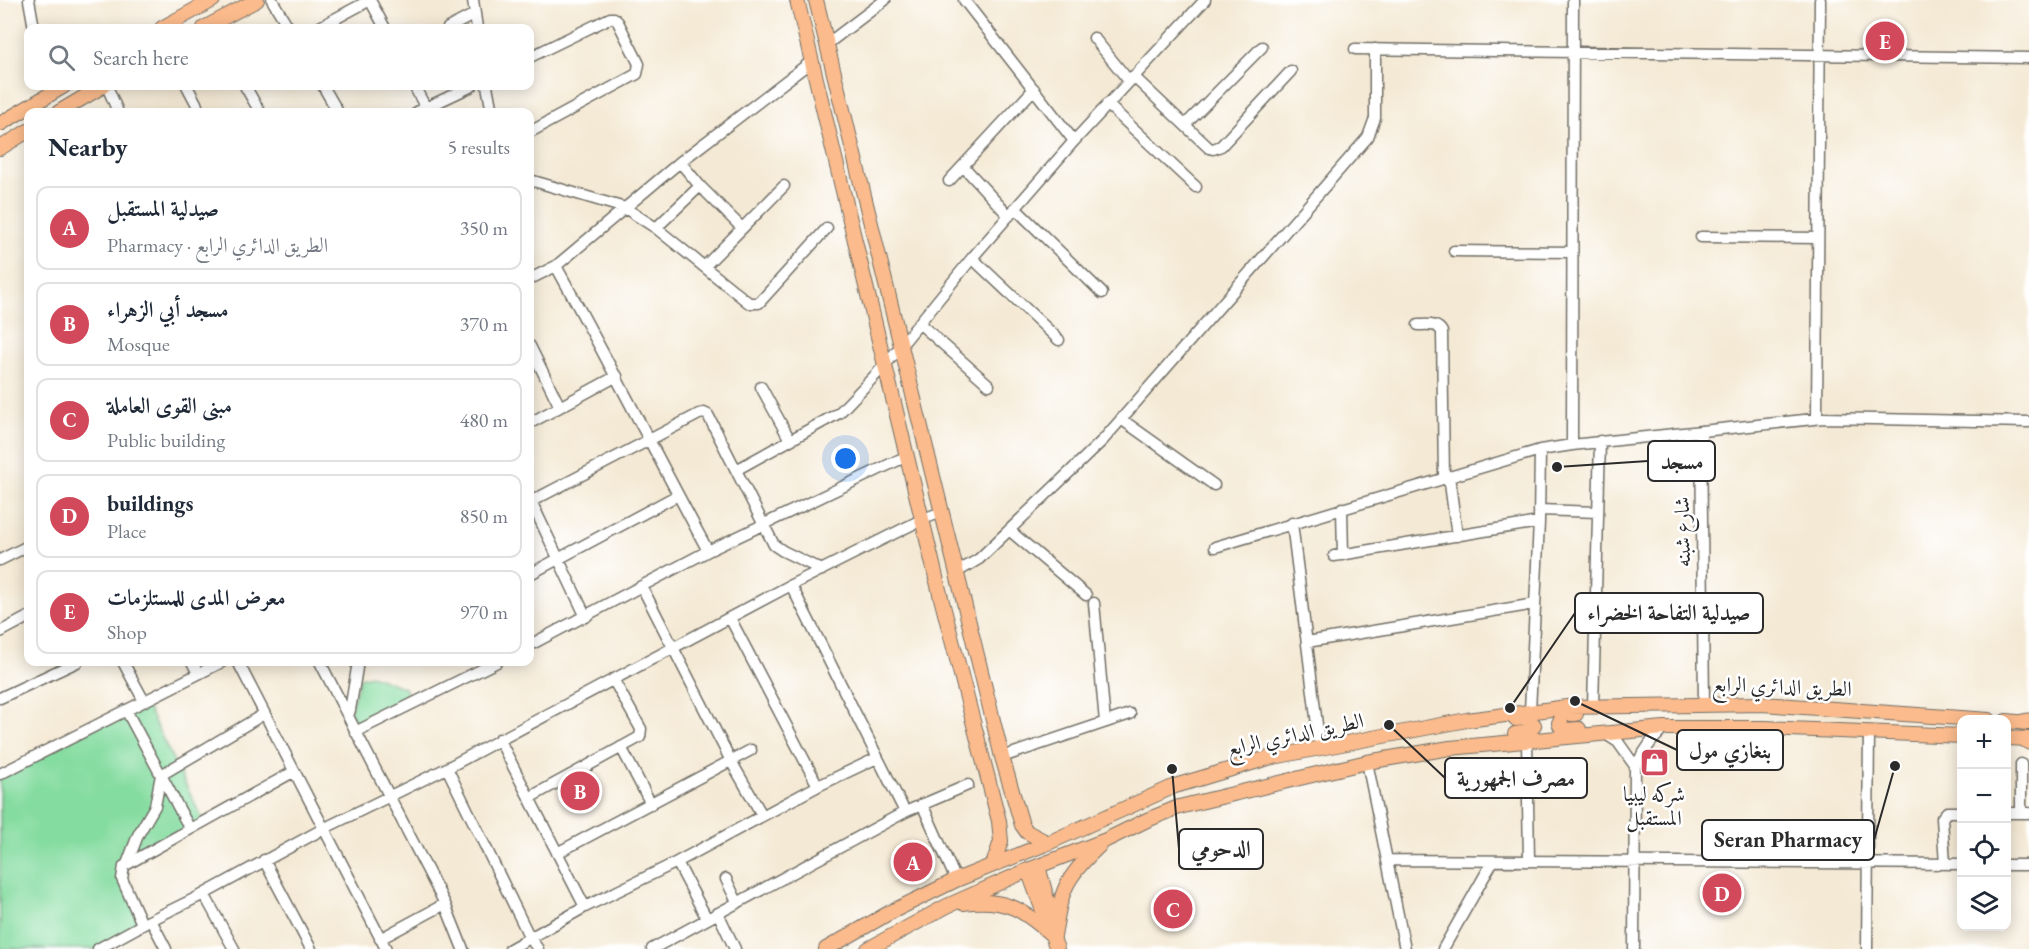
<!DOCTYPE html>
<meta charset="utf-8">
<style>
body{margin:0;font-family:"EB Garamond",Amiri,serif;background:#f6f6f7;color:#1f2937}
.controls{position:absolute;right:18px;bottom:18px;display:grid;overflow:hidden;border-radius:12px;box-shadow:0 3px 15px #0003}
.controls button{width:54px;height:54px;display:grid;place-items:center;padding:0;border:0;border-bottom:2px solid #e0e1e3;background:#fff;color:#1f2937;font:30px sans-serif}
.you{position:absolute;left:846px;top:459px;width:21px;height:21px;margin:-15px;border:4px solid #fff;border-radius:50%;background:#1a73e8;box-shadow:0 0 0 9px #1a73e833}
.badge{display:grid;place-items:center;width:39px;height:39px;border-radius:50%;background:#d1495b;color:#fff;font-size:20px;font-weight:700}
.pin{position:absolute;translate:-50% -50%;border:3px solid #fff;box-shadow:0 2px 6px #0006}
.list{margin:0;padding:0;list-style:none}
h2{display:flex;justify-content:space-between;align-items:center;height:78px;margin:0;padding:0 24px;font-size:26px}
h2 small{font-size:20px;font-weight:400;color:#747a83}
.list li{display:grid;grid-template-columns:39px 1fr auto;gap:18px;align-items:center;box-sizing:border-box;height:84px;margin:0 12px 12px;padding:0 12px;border:2px solid #e0e1e3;border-radius:12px}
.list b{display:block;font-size:22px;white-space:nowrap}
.list p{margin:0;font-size:20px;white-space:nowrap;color:#747a83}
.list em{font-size:20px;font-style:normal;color:#747a83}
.icon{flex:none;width:33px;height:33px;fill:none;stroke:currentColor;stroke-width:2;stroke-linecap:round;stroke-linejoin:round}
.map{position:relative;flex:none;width:2029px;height:949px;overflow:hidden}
.search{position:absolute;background:#fff;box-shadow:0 3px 15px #0003;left:24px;top:24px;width:510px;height:66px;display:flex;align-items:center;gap:15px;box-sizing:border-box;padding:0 21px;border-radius:12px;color:#747a83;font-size:22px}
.panel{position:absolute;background:#fff;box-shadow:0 3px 15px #0003;left:24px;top:108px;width:510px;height:558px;border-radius:12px}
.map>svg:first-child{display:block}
</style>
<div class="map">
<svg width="2029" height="949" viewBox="0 0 2029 949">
<rect width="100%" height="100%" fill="#fff"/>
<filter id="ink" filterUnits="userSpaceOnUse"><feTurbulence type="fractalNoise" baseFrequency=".0167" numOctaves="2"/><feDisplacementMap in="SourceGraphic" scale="12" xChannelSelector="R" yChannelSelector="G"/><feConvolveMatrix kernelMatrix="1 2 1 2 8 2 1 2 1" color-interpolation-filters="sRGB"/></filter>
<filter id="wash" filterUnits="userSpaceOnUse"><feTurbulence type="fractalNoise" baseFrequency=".008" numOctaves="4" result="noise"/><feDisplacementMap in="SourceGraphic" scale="24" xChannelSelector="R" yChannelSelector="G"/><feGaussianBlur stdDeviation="1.35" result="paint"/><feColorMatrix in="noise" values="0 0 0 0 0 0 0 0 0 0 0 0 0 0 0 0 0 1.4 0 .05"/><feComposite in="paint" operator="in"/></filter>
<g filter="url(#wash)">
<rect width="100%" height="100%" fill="#f4e9d4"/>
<path fill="#85dca0" stroke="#588466" stroke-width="1.5" d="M371 675 405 688 407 693V703L358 728 350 711 360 678Z
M144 701 203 820 124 866 141 924 97 949H0V774Z"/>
</g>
<g filter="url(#ink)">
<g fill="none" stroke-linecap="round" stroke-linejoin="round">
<defs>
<path id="minor" d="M29 0 34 28
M272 0 289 28
M473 0 477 28
M964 0 1074 141
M318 28 370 0 385 28
M448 28 475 14
M1094 38 1129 81
M827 44 885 0
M1355 49 2029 58
M530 57 610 18H614L618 22 639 64 637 74 530 132
M1133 76 1209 148 1213 149 1221 146 1291 71
M107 86 118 112
M187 86 196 103 199 112
M245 86 260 112
M323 86 338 112
M414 86 426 108
M487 86 492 112
M1107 104 1196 187
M417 112 472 86
M1185 125 1262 47
M680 162 700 186 741 227
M963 166 1009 216
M530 180 625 208 656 228 749 303H759L827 228
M949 181 1034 89
M1015 208 1102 293
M656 228 700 186
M1701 237 1818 238
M1454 251 1572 252
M972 258 1059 340
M556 266C608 360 657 456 708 551
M704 267 784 186
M530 279 556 266 680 162 812 61
M919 323 989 385
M1418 325C1427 325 1438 323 1442 332L1444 478
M530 346 559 405
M761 387 790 440
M1817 418 1820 0
M1121 419 1214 485
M530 423 617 376
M1701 431 1704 704
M1572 445 1573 0
M736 470 839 413 886 364 972 258 1074 141 1205 0
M1449 476 1457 536
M531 501 586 617
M530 502 699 414 704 413 708 415 774 545 783 551 822 570
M1342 508 1343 555
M1539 510 1598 512
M1292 523 1320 749
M1009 530 1086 595
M1215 547 1540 450 1572 445 1823 418 2029 422
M1334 556 1539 522
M0 560 28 546
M957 572 979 559 1103 440 1368 137 1375 118V49
M530 574 678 495
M791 585 905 812
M642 587 731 761 762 815
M1094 603 1105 722
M730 618 818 786
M0 632 28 617
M1307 642 1535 604
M530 645 708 551 907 456
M123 662 144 701
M192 662 198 673
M238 662 386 949
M320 662 445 904 463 949
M0 698 77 662
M1593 707 1600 441
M126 710 190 829
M1530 711 1539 522 1540 450
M348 716 350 710 358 662
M355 732 497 662
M1604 733 1618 742 1635 766
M499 739 585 907
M1527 741 1529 861
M621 747 651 804
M1002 757 1130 714
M1367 762 1405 949
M2021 764V813
M447 768 530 938 538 949
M0 774 222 662
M529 798 640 737 641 729 613 679
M922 804 956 880
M2006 813H2029
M557 853 751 750
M264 860 311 949
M1387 860 1962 864
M677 862 707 919
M127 864 138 835 155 806 161 775 264 714
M1945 864 1942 818 1947 812H1962
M2006 865H2029
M726 879 737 902
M204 894 234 949
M718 913 735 949
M151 920 166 949
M142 924 122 879 124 866 293 772
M380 939 445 904
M98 949 151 920 204 894 323 829 447 768 791 585 923 519 942 512
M510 949 585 907 677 862 818 786 877 758
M652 949 905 812 968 785
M1443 949 1493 861
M1634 949 1635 766 1651 742 1664 728
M1867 949 1869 731"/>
<path id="major" d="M797 0 941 598 999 821 1001 841 993 865
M816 0 1002 757 1022 825 1027 832 1048 843
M162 28 213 0
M204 28 257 0
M59 112 103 86
M0 124 64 86
M0 148 28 131
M1576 714H1564L1559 723C1562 732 1571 729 1579 729
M2006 721 2029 723
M1515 734 1529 732 1534 725 1528 718 1515 719
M2006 738 2029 739
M1038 866 1052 917
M1028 870 1057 949
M963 903C1006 897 1024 910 1054 937
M1054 937C1061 891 1064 879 1099 846
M826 949 889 913 956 880 1048 843 1175 786 1268 758 1467 720 1567 707 1762 704 1989 720
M868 949 947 906 1028 870 1106 840 1147 820 1179 807 1367 762 1450 748 1664 728H1765L1962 736"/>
<path id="highway" d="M2023 722 2029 721
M2024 739 2029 742"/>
</defs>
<use href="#minor" stroke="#716e66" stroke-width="13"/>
<use href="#major" stroke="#716e66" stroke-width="16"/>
<use href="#highway" stroke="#716e66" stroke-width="17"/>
<use href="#minor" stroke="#fff" stroke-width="10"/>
<use href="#major" stroke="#fbbb8c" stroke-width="14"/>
<use href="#highway" stroke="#fbbb8c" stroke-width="15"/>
</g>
</g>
<defs>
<symbol id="shop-square" viewBox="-11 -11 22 22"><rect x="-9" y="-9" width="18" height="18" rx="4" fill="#d1495b" stroke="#fff"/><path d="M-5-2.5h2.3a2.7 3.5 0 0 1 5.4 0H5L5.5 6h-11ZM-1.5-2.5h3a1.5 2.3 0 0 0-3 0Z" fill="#fff"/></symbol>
</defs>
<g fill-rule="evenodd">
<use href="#shop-square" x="1638" y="746" width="33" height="33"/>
</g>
<g text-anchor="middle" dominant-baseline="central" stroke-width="5" stroke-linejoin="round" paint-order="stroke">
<g font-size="21" fill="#2b2b2b" stroke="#fff">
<text transform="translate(1682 532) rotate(-91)">شارع شبنه</text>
<text transform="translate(1782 686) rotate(2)">الطريق الدائري الرابع</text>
<text transform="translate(1295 734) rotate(-12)">الطريق الدائري الرابع</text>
</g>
<g font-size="21" fill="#2b2b2b" stroke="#fff">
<text x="1654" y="793">شركه ليبيا<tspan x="1654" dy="24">المستقبل</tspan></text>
</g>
</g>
<path fill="none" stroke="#2b2b2b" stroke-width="2" d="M1557 467L1648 461M1510 708L1575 613M1575 701L1677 750M1389 725L1445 778M1895 766L1874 840M1172 769L1179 849"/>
<g fill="#2b2b2b" stroke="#fff" stroke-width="2">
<circle cx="1557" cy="467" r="6"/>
<circle cx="1510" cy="708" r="6"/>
<circle cx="1575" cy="701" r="6"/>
<circle cx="1389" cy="725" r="6"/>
<circle cx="1895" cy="766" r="6"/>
<circle cx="1172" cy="769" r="6"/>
</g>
<g fill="#fff" stroke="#2b2b2b" stroke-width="2">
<rect x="1648" y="441" width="67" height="40" rx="6"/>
<rect x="1575" y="593" width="188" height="40" rx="6"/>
<rect x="1677" y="730" width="106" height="40" rx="6"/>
<rect x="1445" y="758" width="142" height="40" rx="6"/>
<rect x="1702" y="820" width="172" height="40" rx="6"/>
<rect x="1179" y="829" width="84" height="40" rx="6"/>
</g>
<g font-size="22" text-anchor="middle" font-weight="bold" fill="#2b2b2b">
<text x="1682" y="469">مسجد</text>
<text x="1669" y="620">صيدلية التفاحة الخضراء</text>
<text x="1730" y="758">بنغازي مول</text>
<text x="1516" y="786">مصرف الجمهورية</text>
<text x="1788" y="847">Seran Pharmacy</text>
<text x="1221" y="856">الدحومي</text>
</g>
</svg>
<div class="controls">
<button>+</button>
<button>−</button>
<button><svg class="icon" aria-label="locate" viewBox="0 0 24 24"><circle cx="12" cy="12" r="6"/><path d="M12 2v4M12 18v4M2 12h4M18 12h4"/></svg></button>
<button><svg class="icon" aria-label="layers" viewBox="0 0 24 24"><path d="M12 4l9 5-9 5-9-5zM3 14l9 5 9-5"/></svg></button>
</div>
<div class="you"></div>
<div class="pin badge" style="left:913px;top:862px">A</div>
<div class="pin badge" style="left:580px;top:791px">B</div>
<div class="pin badge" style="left:1173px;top:909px">C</div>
<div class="pin badge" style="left:1722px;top:893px">D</div>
<div class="pin badge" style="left:1885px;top:41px">E</div>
<div class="search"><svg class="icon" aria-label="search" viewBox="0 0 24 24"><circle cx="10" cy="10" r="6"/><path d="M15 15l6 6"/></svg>Search here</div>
<section class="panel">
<h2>Nearby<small>5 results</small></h2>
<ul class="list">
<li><span class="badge">A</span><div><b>صيدلية المستقبل</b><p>Pharmacy · الطريق الدائري الرابع</p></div><em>350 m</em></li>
<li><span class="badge">B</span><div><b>مسجد أبي الزهراء</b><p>Mosque</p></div><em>370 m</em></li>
<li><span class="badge">C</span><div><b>مبنى القوى العاملة</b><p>Public building</p></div><em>480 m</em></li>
<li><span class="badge">D</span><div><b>buildings</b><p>Place</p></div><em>850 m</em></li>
<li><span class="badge">E</span><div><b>معرض المدى للمستلزمات</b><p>Shop</p></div><em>970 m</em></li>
</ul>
</section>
</div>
